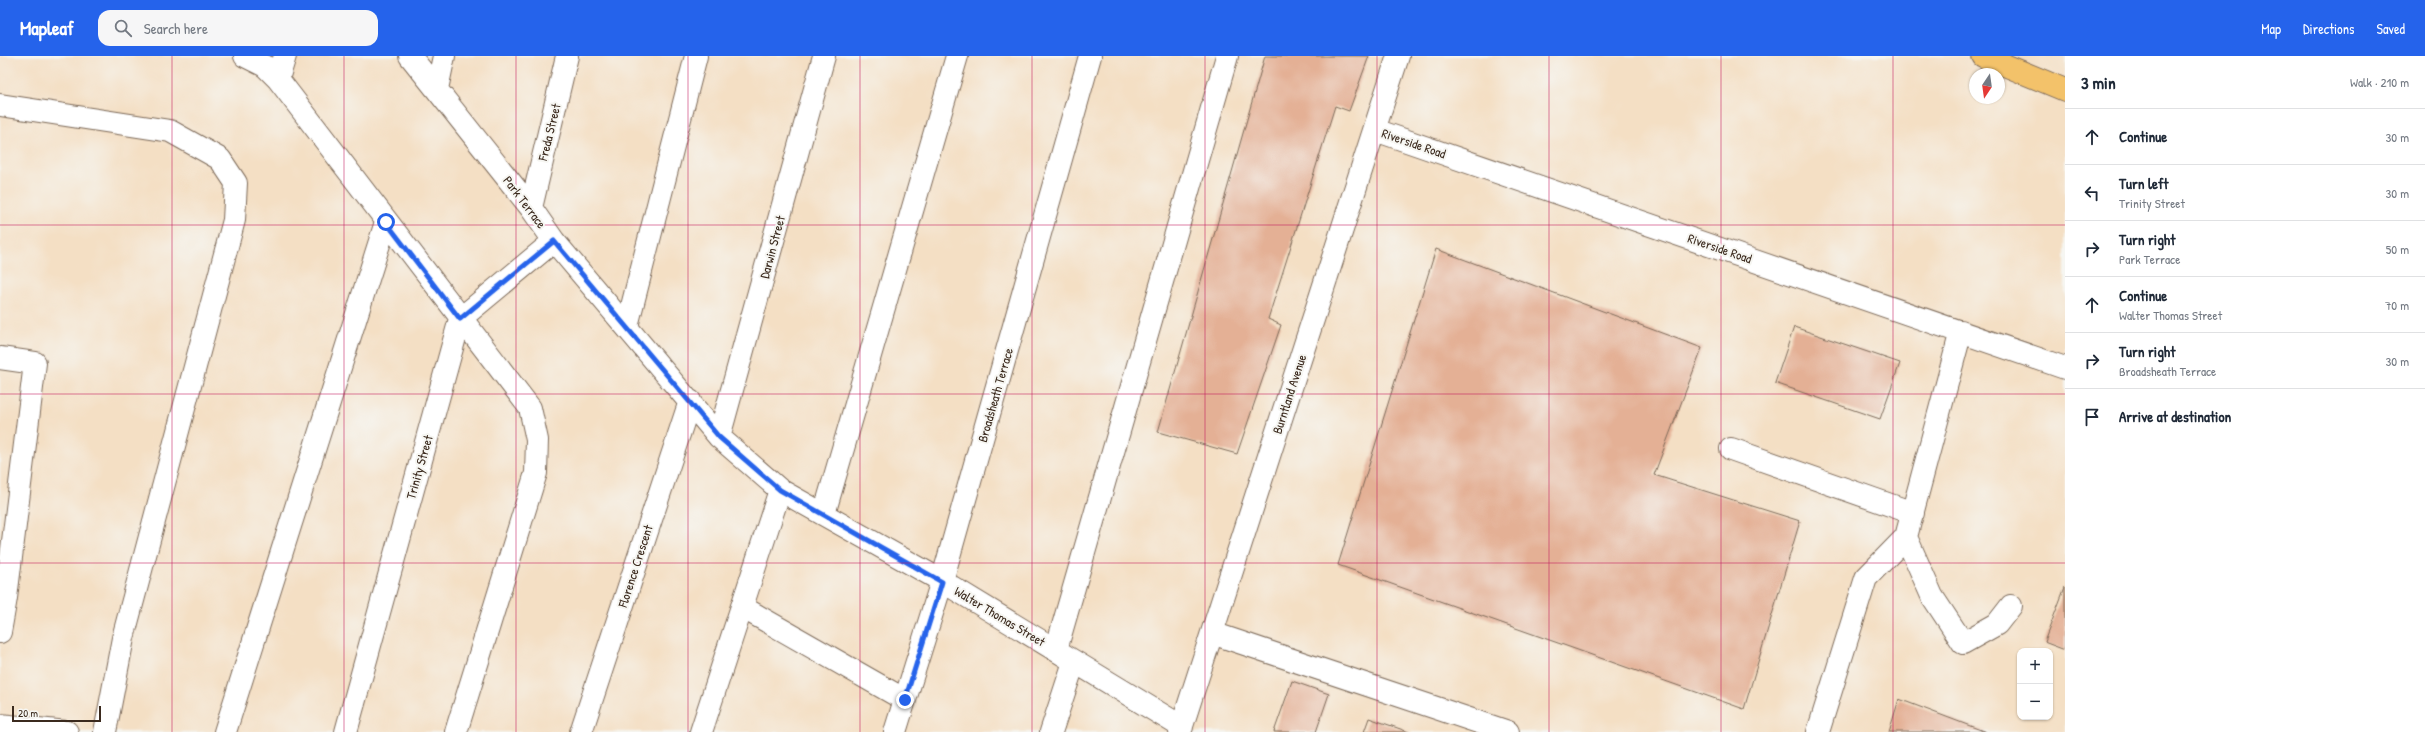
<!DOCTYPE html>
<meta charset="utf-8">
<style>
body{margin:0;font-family:"Patrick Hand",sans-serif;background:#f6f6f7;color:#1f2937}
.controls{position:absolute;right:12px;bottom:12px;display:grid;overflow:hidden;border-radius:8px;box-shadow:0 1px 3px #0004}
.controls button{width:36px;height:36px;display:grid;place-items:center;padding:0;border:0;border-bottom:1px solid #e0e1e3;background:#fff;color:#1f2937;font:20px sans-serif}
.compass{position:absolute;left:1969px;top:12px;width:36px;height:36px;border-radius:50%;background:#fff;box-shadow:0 1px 3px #0004;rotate:193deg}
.scale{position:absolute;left:12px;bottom:10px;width:89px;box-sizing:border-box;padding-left:4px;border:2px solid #3b2a1e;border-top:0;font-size:11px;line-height:14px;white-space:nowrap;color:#3b2a1e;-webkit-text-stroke:3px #f6f6f2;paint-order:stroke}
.stop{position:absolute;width:12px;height:12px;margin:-9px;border:3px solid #2563eb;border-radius:50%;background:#fff}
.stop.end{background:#2563eb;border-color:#fff;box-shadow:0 1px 4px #0008}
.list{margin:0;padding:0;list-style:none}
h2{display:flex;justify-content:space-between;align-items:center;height:52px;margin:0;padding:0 16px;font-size:17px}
h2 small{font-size:13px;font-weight:400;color:#747a83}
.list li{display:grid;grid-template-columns:26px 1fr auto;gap:12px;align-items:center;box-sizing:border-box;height:56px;padding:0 16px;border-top:1px solid #e0e1e3}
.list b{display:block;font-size:15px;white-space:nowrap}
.list p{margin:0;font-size:13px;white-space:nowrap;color:#747a83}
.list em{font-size:13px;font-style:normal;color:#747a83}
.icon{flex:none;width:22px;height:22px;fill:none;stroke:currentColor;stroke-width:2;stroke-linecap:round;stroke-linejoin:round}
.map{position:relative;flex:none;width:2065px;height:676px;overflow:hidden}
header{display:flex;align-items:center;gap:24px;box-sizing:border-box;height:56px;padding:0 20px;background:#2563eb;color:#fff}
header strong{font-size:19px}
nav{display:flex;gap:22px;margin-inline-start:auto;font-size:14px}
.search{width:280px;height:36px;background:#f6f6f7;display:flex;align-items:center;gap:10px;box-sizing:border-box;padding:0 14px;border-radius:12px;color:#747a83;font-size:15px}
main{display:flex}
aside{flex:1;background:#fff}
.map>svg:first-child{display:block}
</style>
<header>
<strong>Mapleaf</strong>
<div class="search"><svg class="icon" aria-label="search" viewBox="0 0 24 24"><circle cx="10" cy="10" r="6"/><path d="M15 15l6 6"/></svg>Search here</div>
<nav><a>Map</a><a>Directions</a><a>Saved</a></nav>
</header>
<main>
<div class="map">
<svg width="2065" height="676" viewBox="0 0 2065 676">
<rect width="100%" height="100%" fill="#f6f6f2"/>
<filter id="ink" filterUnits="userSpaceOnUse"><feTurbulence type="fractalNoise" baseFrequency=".025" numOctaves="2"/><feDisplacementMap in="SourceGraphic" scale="8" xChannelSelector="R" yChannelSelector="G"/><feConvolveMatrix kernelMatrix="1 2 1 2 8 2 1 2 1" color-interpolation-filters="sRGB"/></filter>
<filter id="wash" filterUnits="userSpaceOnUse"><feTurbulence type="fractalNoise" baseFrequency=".012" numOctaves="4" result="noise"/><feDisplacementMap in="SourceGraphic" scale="16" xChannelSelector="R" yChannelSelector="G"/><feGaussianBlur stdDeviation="0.9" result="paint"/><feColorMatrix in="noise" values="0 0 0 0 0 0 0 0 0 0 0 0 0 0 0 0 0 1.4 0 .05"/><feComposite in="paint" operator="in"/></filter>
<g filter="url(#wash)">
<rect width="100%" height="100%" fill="#f4dfc4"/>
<g id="blocks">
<path fill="#e4b095" d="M1265 0H1369L1349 55 1335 50 1268 263 1281 269 1237 398 1158 376Z
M1436 193 1702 292 1654 419 1800 465 1744 653 1338 509Z
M1794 271 1900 307 1880 363 1775 327Z
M2065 531V594L2044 586Z
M1292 625 1329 638 1316 676H1274Z
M1899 643 1986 676H1889Z
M1369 662 1409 676H1364Z"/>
</g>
</g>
<g filter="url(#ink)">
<use href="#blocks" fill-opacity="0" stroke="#7c6958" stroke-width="1"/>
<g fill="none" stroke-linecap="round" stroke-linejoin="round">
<defs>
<path id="minor" d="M245 0 265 10 278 23
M285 0 278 23 530 352 537 384 536 417 456 676
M410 0 531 152 554 185 719 381 780 434 942 525 1182 671
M437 33 444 0
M0 49 170 75 220 103 236 127 234 164 123 582 105 676
M1375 74 2065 312
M531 152 567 0
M627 270 696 0
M0 302 35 307 6 542 0 576
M719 381 824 0
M1731 393 1913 457
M824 458 957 0
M1906 481 1932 540 1963 587 1997 568 2011 550
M742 551 905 644
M1212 577 1508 676
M1056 594 1227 0
M0 669 67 676
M225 676 386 166
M346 676 460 263 554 185
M581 676 690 345
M701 676 780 434
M895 676 942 525 1090 0
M1051 676 1074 606
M1180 676 1398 0
M1818 676 1866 522 1906 481 1961 275"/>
<path id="major" d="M1983 0 2065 34"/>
</defs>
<use href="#minor" stroke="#7c6958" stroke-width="24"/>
<use href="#major" stroke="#7c6958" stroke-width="24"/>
<use href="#minor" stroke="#fff" stroke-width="22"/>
<use href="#major" stroke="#f3c26a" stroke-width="22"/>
</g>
</g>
<g fill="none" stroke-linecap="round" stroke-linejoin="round" filter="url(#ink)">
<path stroke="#2563eb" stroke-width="5" d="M386 166 460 263 554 185 719 381 780 434 942 526 905 644"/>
</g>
<path fill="none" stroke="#c2185b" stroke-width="1" stroke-opacity="0.55" d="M172 0V676M344 0V676M516 0V676M688 0V676M860 0V676M1032 0V676M1205 0V676M1377 0V676M1549 0V676M1721 0V676M1893 0V676M0 169H2065M0 338H2065M0 507H2065"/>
<g text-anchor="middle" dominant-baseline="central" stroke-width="4" stroke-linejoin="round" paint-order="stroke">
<g font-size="13" fill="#3b2a1e" stroke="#f6f6f2">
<text transform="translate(549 76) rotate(-76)">Freda Street</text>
<text transform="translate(1414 87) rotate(19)">Riverside Road</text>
<text transform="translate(525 146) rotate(53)">Park Terrace</text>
<text transform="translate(772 191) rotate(-75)">Darwin Street</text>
<text transform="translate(1720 192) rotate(19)">Riverside Road</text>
<text transform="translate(1289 338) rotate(-72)">Burntland Avenue</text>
<text transform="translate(995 339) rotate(-74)">Broadsheath Terrace</text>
<text transform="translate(419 411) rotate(-74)">Trinity Street</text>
<text transform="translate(635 510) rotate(-72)">Florence Crescent</text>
<text transform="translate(1000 560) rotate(31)">Walter Thomas Street</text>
</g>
</g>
</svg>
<div class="controls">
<button>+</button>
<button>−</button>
</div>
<svg class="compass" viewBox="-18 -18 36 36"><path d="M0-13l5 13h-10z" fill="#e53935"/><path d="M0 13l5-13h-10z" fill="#747a83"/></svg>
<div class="scale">20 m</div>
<div class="stop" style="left:386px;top:166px"></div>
<div class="stop end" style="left:905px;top:644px"></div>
</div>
<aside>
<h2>3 min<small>Walk · 210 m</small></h2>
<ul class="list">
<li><svg class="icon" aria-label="ahead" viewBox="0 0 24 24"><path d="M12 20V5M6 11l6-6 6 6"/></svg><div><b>Continue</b></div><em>30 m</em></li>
<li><svg class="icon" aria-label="left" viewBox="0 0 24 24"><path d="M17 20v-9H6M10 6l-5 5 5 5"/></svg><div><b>Turn left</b><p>Trinity Street</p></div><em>30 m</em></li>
<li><svg class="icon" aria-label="right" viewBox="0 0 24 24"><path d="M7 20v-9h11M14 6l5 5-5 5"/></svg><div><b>Turn right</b><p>Park Terrace</p></div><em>50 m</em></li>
<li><svg class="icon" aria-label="ahead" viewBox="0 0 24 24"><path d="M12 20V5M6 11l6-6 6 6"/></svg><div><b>Continue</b><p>Walter Thomas Street</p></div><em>70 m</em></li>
<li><svg class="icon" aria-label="right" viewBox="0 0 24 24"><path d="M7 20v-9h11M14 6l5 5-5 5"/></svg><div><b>Turn right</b><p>Broadsheath Terrace</p></div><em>30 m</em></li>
<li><svg class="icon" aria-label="arrive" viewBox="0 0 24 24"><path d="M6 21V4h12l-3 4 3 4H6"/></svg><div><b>Arrive at destination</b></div></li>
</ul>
</aside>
</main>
